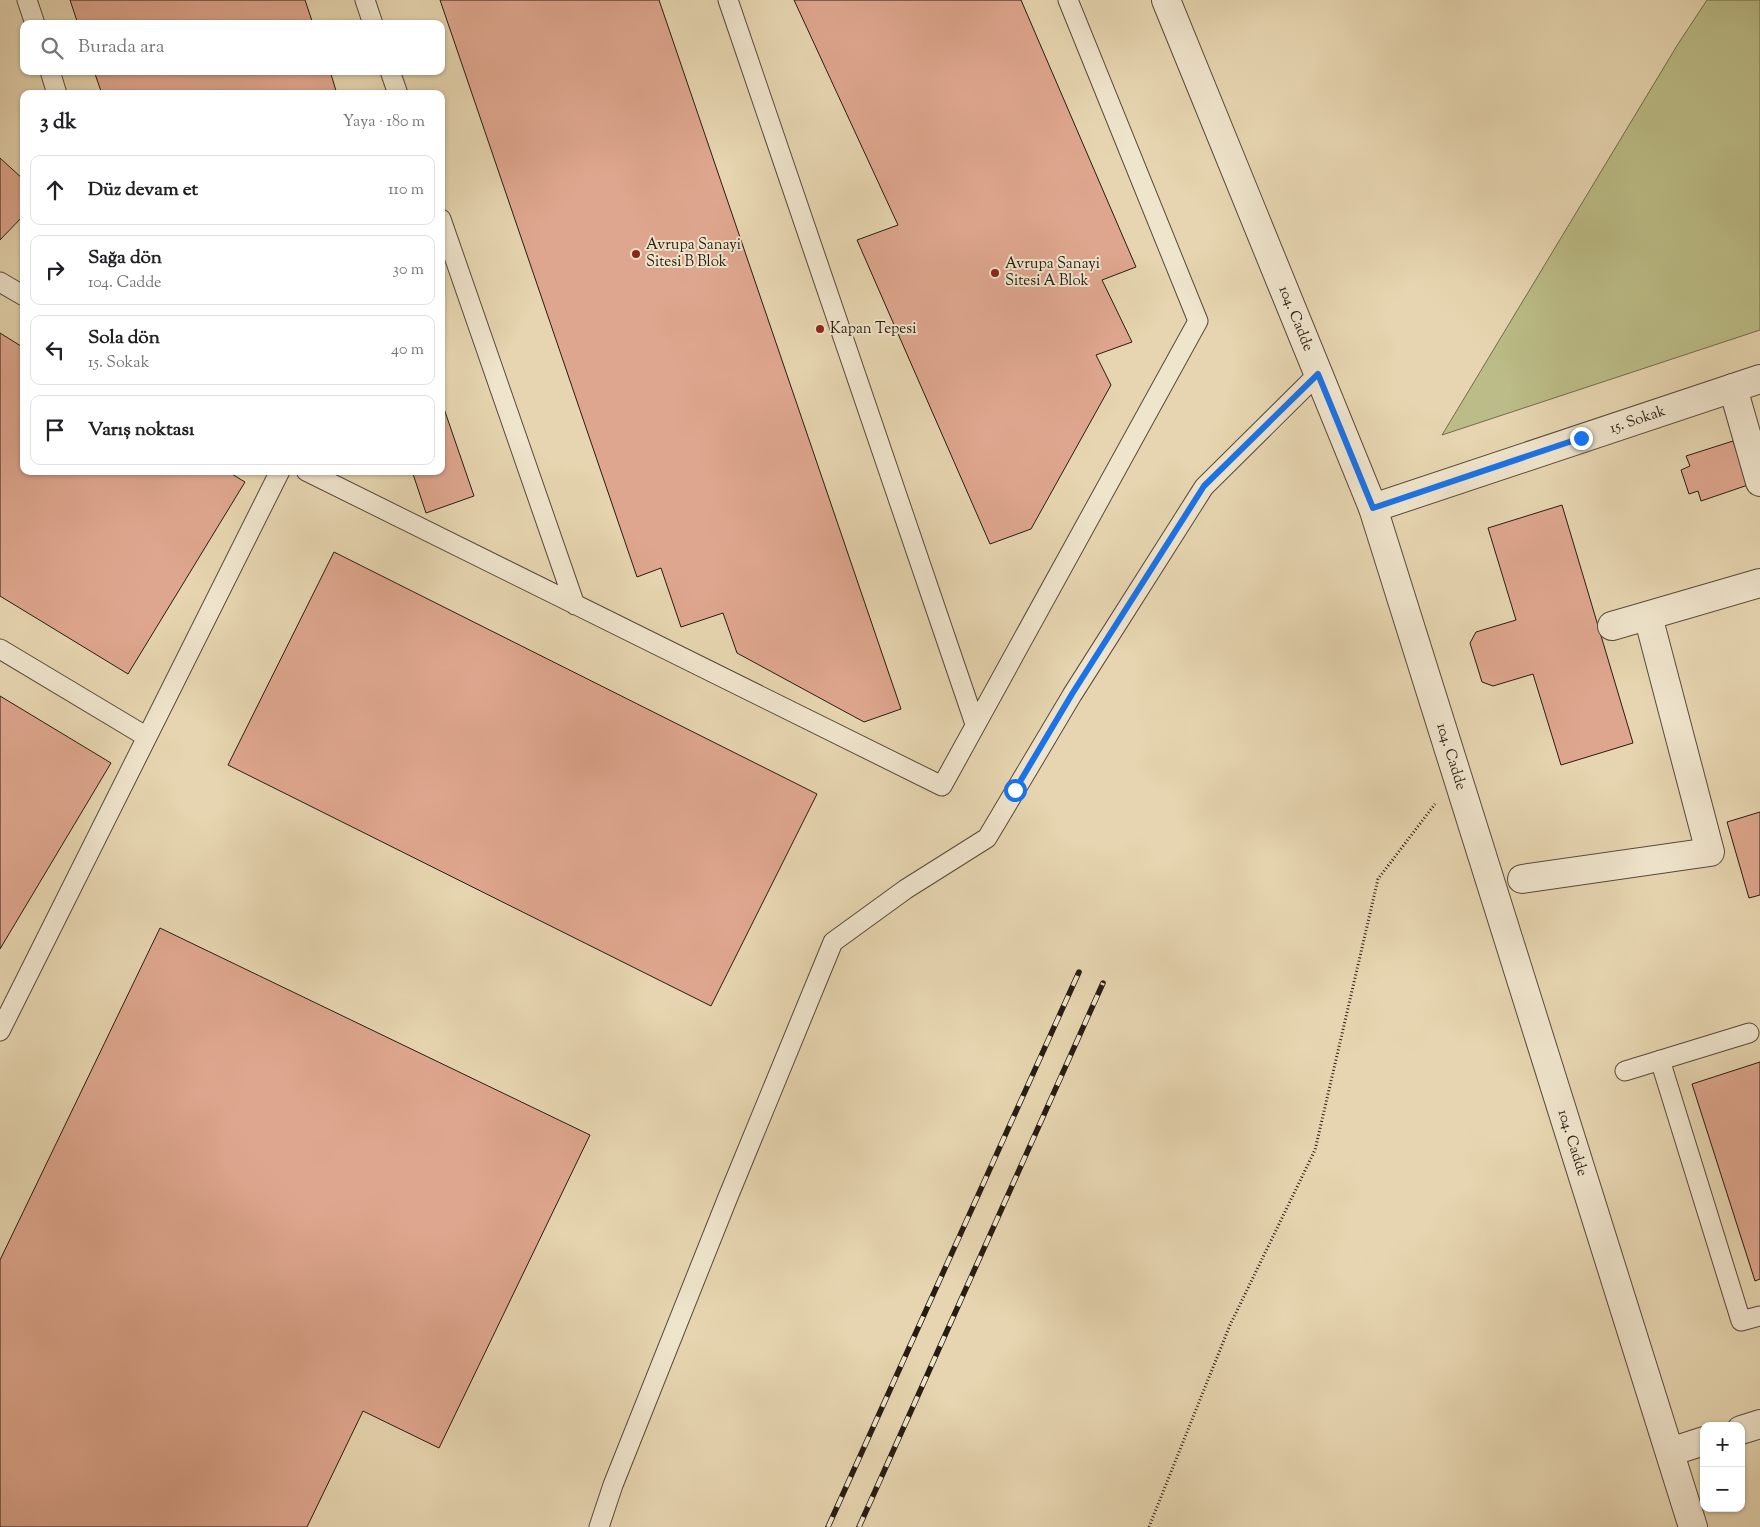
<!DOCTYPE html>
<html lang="tr">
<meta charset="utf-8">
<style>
body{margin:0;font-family:"Sorts Mill Goudy",serif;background:#f6f6f6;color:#202124}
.controls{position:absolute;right:15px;bottom:15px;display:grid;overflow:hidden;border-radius:10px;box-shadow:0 1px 4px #0004}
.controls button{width:45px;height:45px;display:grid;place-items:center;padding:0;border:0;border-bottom:1px solid #e0e0e0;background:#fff;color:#202124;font:25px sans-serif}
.stop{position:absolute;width:15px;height:15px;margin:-11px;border:4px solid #1a73e8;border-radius:50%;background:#fff}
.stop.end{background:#1a73e8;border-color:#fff;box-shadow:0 1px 5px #0008}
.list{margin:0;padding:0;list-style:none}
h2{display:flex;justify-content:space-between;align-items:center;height:65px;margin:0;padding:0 20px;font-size:21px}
h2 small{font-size:16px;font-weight:400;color:#757577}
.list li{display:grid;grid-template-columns:32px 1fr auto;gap:15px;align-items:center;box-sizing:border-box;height:70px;margin:0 10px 10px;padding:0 10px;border:1px solid #e0e0e0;border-radius:10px}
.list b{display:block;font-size:19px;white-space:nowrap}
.list p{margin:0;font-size:16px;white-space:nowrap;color:#757577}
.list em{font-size:16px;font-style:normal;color:#757577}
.icon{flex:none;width:28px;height:28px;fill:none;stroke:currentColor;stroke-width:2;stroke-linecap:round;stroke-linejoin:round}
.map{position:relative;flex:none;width:1760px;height:1527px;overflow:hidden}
.search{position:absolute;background:#fff;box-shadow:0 1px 4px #0004;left:20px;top:20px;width:425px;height:55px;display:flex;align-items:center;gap:12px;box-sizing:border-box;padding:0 18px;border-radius:10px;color:#757577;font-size:19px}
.panel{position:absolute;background:#fff;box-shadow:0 1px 4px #0004;left:20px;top:90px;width:425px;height:385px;border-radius:10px}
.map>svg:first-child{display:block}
</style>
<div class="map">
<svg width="1760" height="1527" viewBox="0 0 1760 1527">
<rect width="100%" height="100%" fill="#e6d5b0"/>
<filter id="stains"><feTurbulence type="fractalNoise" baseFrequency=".004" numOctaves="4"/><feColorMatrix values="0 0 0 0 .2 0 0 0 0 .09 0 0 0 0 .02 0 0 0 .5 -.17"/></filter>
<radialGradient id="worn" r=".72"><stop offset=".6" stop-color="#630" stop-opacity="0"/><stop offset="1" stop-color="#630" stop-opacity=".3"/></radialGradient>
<path fill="#bbbc87" stroke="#726c4c" d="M1707 0H1760V330L1442 435 1678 44Z"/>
<path fill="#dea68e" stroke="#281c12" d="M70 0H305L313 24H78Z
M440 0H659L901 709 864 722 737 653 723 613 681 627 661 568 637 577Z
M794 0H1021L1136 267 1102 280 1132 342 1096 355 1111 385 1031 529 990 544 857 240 898 225Z
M94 71H330L337 94H102Z
M0 158 24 180V215L0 240Z
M0 333 24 348V471H227L245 482 128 674 0 596Z
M441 400 474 496 426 513 412 471H441Z
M1733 441 1748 485 1701 501 1698 491 1689 494 1681 470 1690 466 1686 456Z
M1562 505 1633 743 1561 765 1533 674 1493 686 1482 682 1470 643 1476 632 1516 620 1488 528Z
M334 552 817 794 711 1006 228 765Z
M0 696 111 763 0 949Z
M1760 812V895L1749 898 1727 822Z
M160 928 590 1135 439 1448 363 1411 307 1527H0V1260Z
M1760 1062V1279L1755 1281 1692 1084Z"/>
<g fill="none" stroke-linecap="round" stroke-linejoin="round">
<defs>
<path id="service" d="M27 0 35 24
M365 0 373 24
M728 0 975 724
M50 71 57 94
M390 71 398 94
M441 219 575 605
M0 282 24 296
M306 471 942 786 1198 321 1068 0
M0 649 147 737
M0 1031 280 471
M1660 1060 1741 1321 1760 1316
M1625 1071 1749 1033
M599 1527 613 1485 728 1197 833 942 906 889 987 838 1072 695 1204 487 1318 374"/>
<g id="minor">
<path d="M1733 388 1760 482"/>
<path id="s1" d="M1373 508 1760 379"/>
<path d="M1612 626 1760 583"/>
<path d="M1522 879 1710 852 1648 616"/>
</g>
<g id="tertiary">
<path id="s2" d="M1166 0 1373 508 1693 1527"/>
<path d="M1741 1430 1760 1424"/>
<path d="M1670 1452 1704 1441"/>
</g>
</defs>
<use href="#service" stroke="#584a3a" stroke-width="21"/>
<use href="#minor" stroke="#584a3a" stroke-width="30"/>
<use href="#tertiary" stroke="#584a3a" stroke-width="30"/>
<path stroke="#281c12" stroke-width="3" stroke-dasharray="1 2.5" stroke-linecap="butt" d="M1149 1527 1230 1325 1315 1150 1378 879 1435 804"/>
<use href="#service" stroke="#efe4cc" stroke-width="19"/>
<use href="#minor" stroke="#efe4cc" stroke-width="28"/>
<use href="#tertiary" stroke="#efe4cc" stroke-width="28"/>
<defs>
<path id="rail" d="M828 1527 1079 972
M859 1527 1103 983"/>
</defs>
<use href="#rail" stroke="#281c12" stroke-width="5.5"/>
<use href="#rail" stroke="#efe4cc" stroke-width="4" stroke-dasharray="11" stroke-linecap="butt"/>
</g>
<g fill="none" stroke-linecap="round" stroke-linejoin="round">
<path stroke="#1a73e8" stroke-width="6" d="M1015 790 1072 694 1204 486 1318 374 1373 508 1581 438"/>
</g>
<g fill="#8f2418" stroke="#efe4cc" stroke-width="2">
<circle cx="636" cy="254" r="5"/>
<circle cx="995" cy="273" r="5"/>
<circle cx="820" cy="329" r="5"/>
</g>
<g text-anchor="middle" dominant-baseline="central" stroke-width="4" stroke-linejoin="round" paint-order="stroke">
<g font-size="15" fill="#281c12" stroke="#efe4cc" text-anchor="start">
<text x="646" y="245">Avrupa Sanayi<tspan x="646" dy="17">Sitesi B Blok</tspan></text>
<text x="1005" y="264">Avrupa Sanayi<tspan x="1005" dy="17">Sitesi A Blok</tspan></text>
<text x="830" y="329">Kapan Tepesi</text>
</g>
<g font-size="15" fill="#281c12" stroke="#efe4cc">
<text stroke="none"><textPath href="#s2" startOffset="344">104. Cadde</textPath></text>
<text stroke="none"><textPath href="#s1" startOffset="279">15. Sokak</textPath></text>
<text stroke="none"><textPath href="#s2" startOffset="809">104. Cadde</textPath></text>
<text stroke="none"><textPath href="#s2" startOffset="1214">104. Cadde</textPath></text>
</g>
</g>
<rect width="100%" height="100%" filter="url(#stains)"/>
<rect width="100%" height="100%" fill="url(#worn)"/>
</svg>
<div class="controls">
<button>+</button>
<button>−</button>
</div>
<div class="stop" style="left:1015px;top:790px"></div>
<div class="stop end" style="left:1581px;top:438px"></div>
<div class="search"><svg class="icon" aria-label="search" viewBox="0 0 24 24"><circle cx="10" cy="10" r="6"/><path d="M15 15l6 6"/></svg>Burada ara</div>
<section class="panel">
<h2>3 dk<small>Yaya · 180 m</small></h2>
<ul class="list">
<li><svg class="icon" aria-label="ahead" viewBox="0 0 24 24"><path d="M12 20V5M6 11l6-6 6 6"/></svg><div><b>Düz devam et</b></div><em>110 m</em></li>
<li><svg class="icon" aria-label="right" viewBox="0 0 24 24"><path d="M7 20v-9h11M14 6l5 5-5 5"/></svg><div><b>Sağa dön</b><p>104. Cadde</p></div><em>30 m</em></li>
<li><svg class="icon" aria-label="left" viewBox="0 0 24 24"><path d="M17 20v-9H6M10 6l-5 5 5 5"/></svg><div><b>Sola dön</b><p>15. Sokak</p></div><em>40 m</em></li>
<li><svg class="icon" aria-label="arrive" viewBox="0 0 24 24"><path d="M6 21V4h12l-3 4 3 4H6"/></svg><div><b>Varış noktası</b></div></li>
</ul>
</section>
</div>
